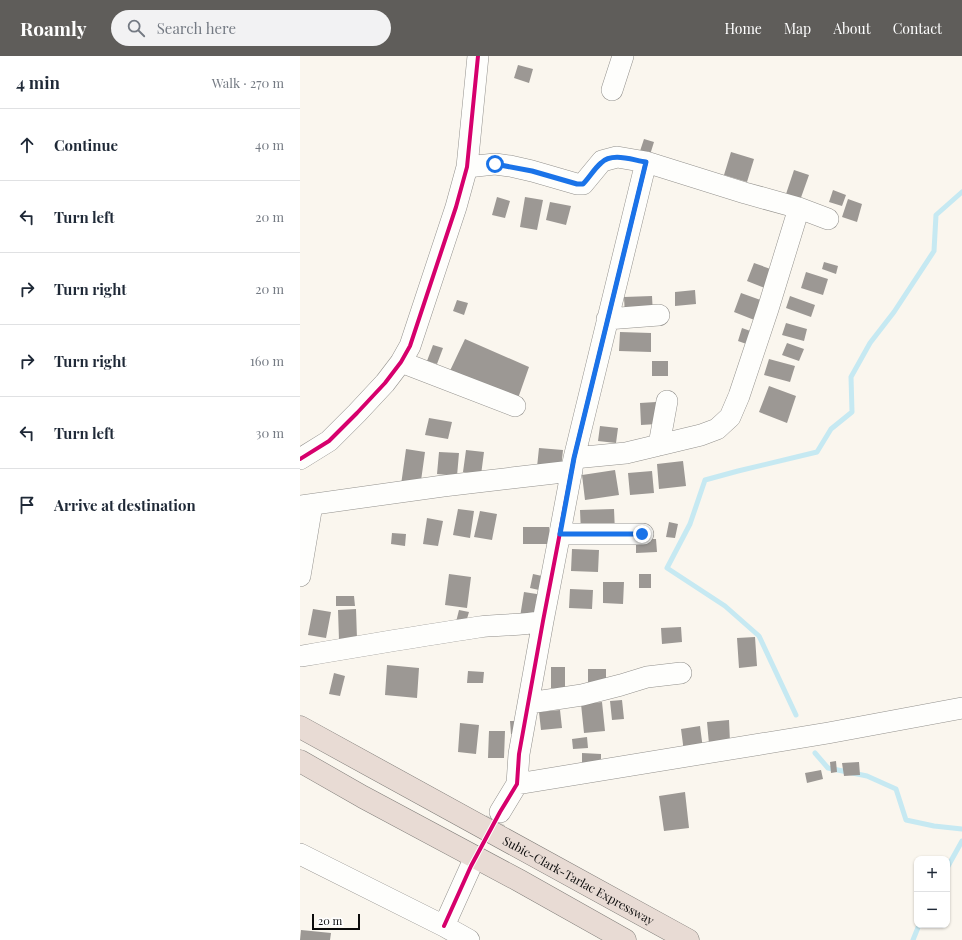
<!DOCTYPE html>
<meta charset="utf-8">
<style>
body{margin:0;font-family:"Playfair Display",serif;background:#f2f2f3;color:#1f2937}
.controls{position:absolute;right:12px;bottom:12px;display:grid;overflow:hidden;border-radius:8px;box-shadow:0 1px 3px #0004}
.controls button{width:36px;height:36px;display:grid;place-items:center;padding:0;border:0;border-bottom:1px solid #e0e1e3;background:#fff;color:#1f2937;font:20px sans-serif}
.scale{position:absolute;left:12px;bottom:10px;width:48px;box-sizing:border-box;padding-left:4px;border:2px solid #0b0b0b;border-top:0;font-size:11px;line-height:14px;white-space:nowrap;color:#0b0b0b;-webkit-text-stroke:3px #fff;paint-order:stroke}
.stop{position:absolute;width:12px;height:12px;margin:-9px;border:3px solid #1a73e8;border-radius:50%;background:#fff}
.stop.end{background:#1a73e8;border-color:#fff;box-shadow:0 1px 4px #0008}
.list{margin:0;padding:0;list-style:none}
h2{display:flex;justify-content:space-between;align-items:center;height:52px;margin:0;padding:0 16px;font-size:17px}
h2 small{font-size:13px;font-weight:400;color:#747a83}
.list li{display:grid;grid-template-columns:26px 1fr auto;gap:12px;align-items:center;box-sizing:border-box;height:72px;padding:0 16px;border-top:1px solid #e0e1e3}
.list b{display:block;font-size:15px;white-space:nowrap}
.list em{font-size:13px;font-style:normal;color:#747a83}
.icon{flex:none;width:22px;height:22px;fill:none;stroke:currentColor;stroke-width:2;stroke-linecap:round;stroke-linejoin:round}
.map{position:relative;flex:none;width:662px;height:884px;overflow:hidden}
header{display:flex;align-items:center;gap:24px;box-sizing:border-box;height:56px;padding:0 20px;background:#5f5d5a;color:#fff}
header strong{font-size:19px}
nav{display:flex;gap:22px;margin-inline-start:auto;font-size:14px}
.search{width:280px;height:36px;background:#f2f2f3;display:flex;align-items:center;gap:10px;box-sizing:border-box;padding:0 14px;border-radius:22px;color:#747a83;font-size:15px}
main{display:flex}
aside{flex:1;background:#fff}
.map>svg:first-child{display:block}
</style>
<header>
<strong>Roamly</strong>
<div class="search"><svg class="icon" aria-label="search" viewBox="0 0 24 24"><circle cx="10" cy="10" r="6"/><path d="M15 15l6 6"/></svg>Search here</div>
<nav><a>Home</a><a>Map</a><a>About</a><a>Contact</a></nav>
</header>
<main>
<aside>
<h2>4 min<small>Walk · 270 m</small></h2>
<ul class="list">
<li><svg class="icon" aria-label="ahead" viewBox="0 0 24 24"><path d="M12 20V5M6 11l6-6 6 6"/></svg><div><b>Continue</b></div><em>40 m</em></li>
<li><svg class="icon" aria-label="left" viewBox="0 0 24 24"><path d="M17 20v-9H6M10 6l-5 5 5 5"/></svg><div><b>Turn left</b></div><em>20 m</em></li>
<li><svg class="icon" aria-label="right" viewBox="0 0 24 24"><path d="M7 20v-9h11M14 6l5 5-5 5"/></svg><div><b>Turn right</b></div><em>20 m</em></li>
<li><svg class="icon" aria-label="right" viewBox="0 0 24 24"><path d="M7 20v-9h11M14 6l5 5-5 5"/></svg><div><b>Turn right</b></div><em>160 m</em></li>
<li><svg class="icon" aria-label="left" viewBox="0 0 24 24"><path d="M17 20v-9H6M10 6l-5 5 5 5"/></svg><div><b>Turn left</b></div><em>30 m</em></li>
<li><svg class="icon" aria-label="arrive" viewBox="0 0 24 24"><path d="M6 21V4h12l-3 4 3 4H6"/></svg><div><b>Arrive at destination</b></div></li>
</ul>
</aside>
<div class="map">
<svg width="662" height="884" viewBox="0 0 662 884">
<rect width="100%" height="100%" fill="#faf6ee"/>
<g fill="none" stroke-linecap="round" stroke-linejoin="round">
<path stroke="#c6e9f2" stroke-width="5" d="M496 659 459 580 425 550 367 512 390 468 405 424 438 415 517 396 531 373 552 356 551 321 570 287 594 256 634 195 636 159 662 136
M515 697 528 712 567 720 596 733 606 764 634 770 662 773
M647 812 662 785
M613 884 619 869"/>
</g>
<path fill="#9c9894" d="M218 9 233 13 229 27 214 22Z
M344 83 354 86 349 102 339 98Z
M431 96 454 103 447 126 424 119Z
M494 114 509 119 498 150 484 144Z
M533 134 546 139 542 150 529 146Z
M197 141 210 145 205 162 192 159Z
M225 141 243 144 237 174 220 171Z
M548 143 562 148 557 166 542 161Z
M250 146 271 150 266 169 246 164Z
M524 206 538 210 536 218 522 213Z
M454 207 479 216 472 235 447 225Z
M506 216 528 223 523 239 501 232Z
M395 234 396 248 375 250V236Z
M441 237 469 247 462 267 434 256Z
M352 240 353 259 325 260 324 241Z
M490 240 515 249 511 261 486 252Z
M157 244 168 247 164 259 153 255Z
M486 267 507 273 504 285 482 279Z
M442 272 456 277 452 290 438 285Z
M320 276 351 277V296L319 295Z
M165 283 229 311 216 348 147 321Z
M487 287 504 293 499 305 482 299Z
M133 289 143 292 137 308 127 305Z
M469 303 495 310 490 326 464 319Z
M352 305H368V320H352Z
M469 330 496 340 487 367 459 356Z
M356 346 357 368 341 369 340 347Z
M129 362 152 366 148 383 125 379Z
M300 370 318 372 316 387 298 385Z
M239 392 263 394 261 413 237 411Z
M106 393 125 396 120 432 101 429Z
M166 394 184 396 181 419 163 416Z
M139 396 159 397 157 420 137 418Z
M383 405 386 430 359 433 357 408Z
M315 414 319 439 285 444 282 419Z
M352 415 354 437 330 439 328 417Z
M158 453 174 455 170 482 153 479Z
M314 453 315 476 281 477 280 454Z
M180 455 197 458 192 484 174 481Z
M127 462 143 465 138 490 123 488Z
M369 466 378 468 375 482 366 481Z
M223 471H249V488H223Z
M92 477 106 478 105 490 91 488Z
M336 483H356L357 496 336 497Z
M272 493 299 494 298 516 271 515Z
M149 518 171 521 167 552 145 549Z
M233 518 242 520 239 534 230 532Z
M339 518H351V532H339Z
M303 526H324L323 548 303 547Z
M270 533 293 534 292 553 269 552Z
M224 536 243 539 238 564 220 561Z
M36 540H54L55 550H36Z
M13 553 31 556 26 582 8 579Z
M56 553 57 583 39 584 38 554Z
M159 554 169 556 164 573 155 570Z
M381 571 382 586 362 588 361 572Z
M455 581 457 610 439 612 437 582Z
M87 609 119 612 117 642 85 639Z
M251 611H265V632H251Z
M288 613H306V626H288Z
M168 615 184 616 183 627H167Z
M34 617 45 620 40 640 29 638Z
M322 644 324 663 312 664 310 645Z
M302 646 305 675 284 677 281 648Z
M260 654 262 672 241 674 239 656Z
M429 664 430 686 409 688 407 666Z
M210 665H220L221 678H211Z
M160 667 179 669 176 698 158 696Z
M400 670 403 693 384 696 381 673Z
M189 675H205L204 702H188Z
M287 681 288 692 273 693 272 683Z
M282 697 301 698V712H282Z
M536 705 537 716 531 717 530 706Z
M559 706 560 719 544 720 542 707Z
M521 714 523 723 507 727 505 717Z
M385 736 389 772 364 775 359 740Z
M1 874 31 877 30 884H0Z"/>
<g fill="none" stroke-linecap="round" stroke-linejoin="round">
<path stroke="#d6d3cc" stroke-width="21" stroke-dasharray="21 10" stroke-linecap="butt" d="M171 810 198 760"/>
<defs>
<path id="minor" d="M312 34 323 0
M167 111 195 108 210 110 232 115 277 128H283L302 105 317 101 346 106 445 137 499 152 528 163
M307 263 359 259
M101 306 215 350
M359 389 367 345
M274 402 326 397 401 379 417 373 430 361 439 340 468 253 499 152
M0 403 29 385 57 357 85 327 101 306 110 290 156 151 167 111 178 0
M0 450 143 430 272 415
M260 478H343
M0 520 12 449
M0 600H2C61 590 120 580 179 571 200 568 222 570 243 565
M229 647 282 639 321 629 347 621 381 617
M217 728 528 677 662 652
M200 756 217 728 219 698 243 565 258 487 274 402 346 106
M0 798 144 870 169 884
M144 870 171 810"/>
<g id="highway">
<path id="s1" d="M0 671 388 884"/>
<path d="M0 705 63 741 220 825 325 884"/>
</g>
</defs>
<use href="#minor" stroke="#93918d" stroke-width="22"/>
<use href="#highway" stroke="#807e7a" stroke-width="23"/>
<use href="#minor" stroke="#fefefc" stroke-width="21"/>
<use href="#highway" stroke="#e8dbd4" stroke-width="22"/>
<defs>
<path id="cycleway" d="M0 403 29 385 57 357 85 327 101 306 110 290 156 151 167 111 178 0
M144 870 171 810 200 756 217 728 219 698 243 565 258 487 274 402 346 106"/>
</defs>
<use href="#cycleway" stroke="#fff" stroke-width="6"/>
<use href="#cycleway" stroke="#d6006c" stroke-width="4"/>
</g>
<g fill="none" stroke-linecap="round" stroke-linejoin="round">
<path stroke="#1a73e8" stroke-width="5" d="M195 108 232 115 277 128H283C289 122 294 113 301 107 312 96 332 104 346 106L274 402 260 478H342"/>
</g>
<g text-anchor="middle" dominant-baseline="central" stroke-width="4" stroke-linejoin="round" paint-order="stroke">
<g font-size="12" fill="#0b0b0b" stroke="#fff">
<text stroke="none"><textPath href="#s1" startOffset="318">Subic-Clark-Tarlac Expressway</textPath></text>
</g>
</g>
</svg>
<div class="controls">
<button>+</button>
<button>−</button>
</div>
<div class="scale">20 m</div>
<div class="stop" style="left:195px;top:108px"></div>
<div class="stop end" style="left:342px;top:478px"></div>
</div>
</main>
